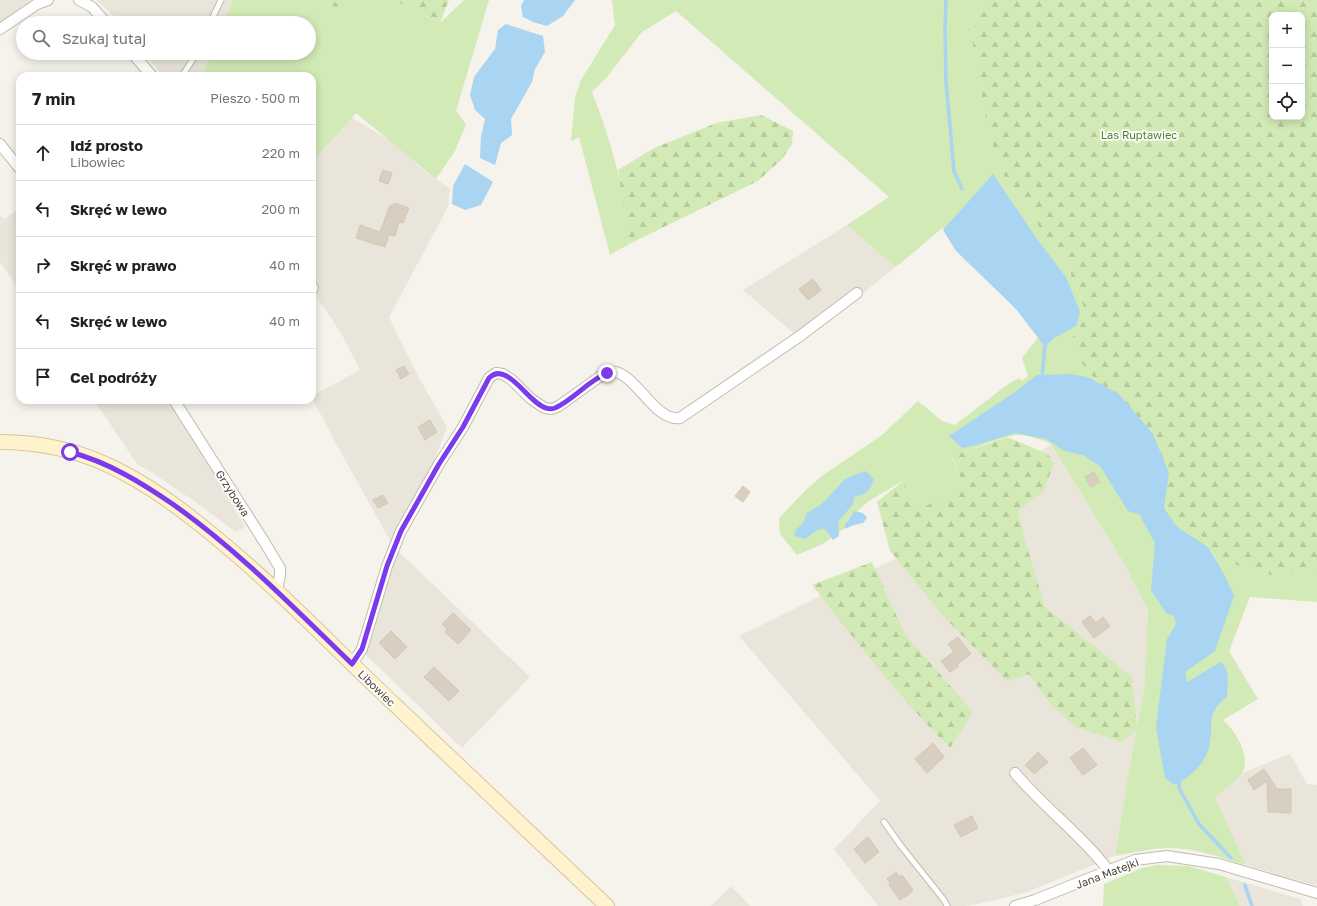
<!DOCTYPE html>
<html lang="pl">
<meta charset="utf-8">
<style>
body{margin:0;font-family:"Golos Text",sans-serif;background:#f2f2f2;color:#202124}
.controls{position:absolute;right:12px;top:12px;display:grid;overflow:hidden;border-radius:8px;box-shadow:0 2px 10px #0003}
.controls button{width:36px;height:36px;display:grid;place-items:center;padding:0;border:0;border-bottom:1px solid #e0e0e0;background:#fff;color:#202124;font:20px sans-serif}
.stop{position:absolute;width:12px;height:12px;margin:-9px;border:3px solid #7c3aed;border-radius:50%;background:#fff}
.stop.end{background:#7c3aed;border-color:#fff;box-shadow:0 1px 4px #0008}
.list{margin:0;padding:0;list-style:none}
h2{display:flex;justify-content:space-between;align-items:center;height:52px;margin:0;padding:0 16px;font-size:17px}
h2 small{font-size:13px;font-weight:400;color:#757577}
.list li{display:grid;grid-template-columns:26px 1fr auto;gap:12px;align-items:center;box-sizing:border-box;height:56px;padding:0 16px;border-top:1px solid #e0e0e0}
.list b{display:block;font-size:15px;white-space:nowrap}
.list p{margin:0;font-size:13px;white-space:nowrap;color:#757577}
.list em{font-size:13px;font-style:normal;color:#757577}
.icon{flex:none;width:22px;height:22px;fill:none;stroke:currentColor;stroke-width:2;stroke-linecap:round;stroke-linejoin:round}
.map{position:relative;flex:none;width:1317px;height:906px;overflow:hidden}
.search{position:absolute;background:#fff;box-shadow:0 2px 10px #0003;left:16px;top:16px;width:300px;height:44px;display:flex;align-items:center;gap:10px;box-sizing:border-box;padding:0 14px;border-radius:22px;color:#757577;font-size:15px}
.panel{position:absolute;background:#fff;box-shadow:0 2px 10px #0003;left:16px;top:72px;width:300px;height:332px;border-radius:12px}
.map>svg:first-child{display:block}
</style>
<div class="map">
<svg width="1317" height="906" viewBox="0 0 1317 906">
<defs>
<pattern id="forest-firs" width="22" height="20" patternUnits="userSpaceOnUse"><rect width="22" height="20" fill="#d2eab5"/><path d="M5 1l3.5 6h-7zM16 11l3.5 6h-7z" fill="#b6ca9c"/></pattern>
</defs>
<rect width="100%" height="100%" fill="#f6f3ec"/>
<path fill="#eae5da" d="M0 0H38L0 27Z
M96 0H377L331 105 412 154 417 165 450 189 448 207 389 317 417 374 447 427 428 476 392 544 338 447 312 398V396L360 370 341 333 312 290V76H163L144 53H309V23H119L105 7Z
M20 208V292L0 262V214L4 219Z
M847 225 895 267 842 310 797 336 743 290Z
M94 400H170L245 527 236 532 194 501 151 472 137 464Z
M1051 444 1122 560 1148 610 1144 689 1127 781 1115 856 1027 892 1000 899 966 906H878L834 849 880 801 739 636 899 557Z
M397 550 530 677 462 748 363 652Z
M1290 754 1307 784 1317 785V886L1246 865 1215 797 1242 773Z
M1226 877 1300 899 1303 906H1240Z
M731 886 750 906H711Z"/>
<path fill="#d2eab5" d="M233 0H318L317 3 348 9 355 0H394L440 23 464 0H489L456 111 466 124 455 151 436 179 356 113 312 162V76H202L211 53H309V23H224Z
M612 0H981L972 39 1005 177 1069 270 1087 315 1067 346 1146 439 1170 519 1203 537 1218 563 1237 565 1271 575 1302 571 1317 572V602L1250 597 1229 651 1258 699 1223 720C1235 730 1252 757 1242 773 1238 780 1222 791 1215 797L1246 865C1221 858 1196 848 1170 848 1152 848 1133 853 1115 856L1127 781 1144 689 1148 610 1122 560 1051 444C1042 440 1031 436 1021 435 1006 434 968 451 952 457L963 485 936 504 921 509 901 482 869 501 847 520 846 527 823 544 797 555 780 534 779 518 806 490 822 476 882 435 918 401 942 421 955 425 1008 384 1019 378 1022 381 1028 376 1022 358 1040 335 955 233 942 228 902 262 895 267 847 225 889 197 676 11 642 32 606 78 592 92C612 143 625 190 629 244L610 255 579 137 571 141 575 97 581 80 615 25Z
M1158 865 1188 866 1226 877 1240 906H1103L1104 884 1142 868Z"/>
<path fill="url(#forest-firs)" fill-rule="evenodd" d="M318 0H355L348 9 317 3Z
M394 0H449L440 23Z
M981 0H1317V572L1302 571 1271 575 1237 565 1218 563 1203 537 1170 519 1146 439 1067 346 1087 315 1069 270 1005 177 989 135 972 39ZM1272 15H1302V117H1272Z
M761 115 793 131 792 144 782 159 758 181 629 244 618 170 652 149 716 123Z
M1007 437 1048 454 1054 464 1043 492 1018 511 1025 540 1045 607 1132 677 1137 730 1121 742 1076 727 1052 706 1029 674 1007 681 946 619 890 551 877 502 902 482 921 509 963 485 952 456Z
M872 562 905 634 973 712 950 748C899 697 856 641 812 585Z"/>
<path fill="#a9d4f2" d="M524 0H575L563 16 547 26 533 22 523 17 521 6Z
M506 24 543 36 545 52 535 69 532 82 511 119 512 135 501 143 495 165 480 158 481 137 485 119 475 110 470 95 474 77 495 49 498 30Z
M465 164 493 182 481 205 465 210 452 204 453 186Z
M993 174 1037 239 1066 277 1080 312 1076 326 1054 338 1045 347 1016 309 956 251 943 230Z
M1069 374 1088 377 1120 395 1153 434 1169 473 1164 508 1177 527 1208 547 1224 574 1234 596 1215 651 1185 672 1187 682 1221 662C1231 669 1227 686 1227 697 1204 714 1215 724 1209 747 1205 764 1189 778 1174 785L1165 778 1156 727 1167 639 1176 624 1174 616 1166 613 1151 590 1155 543 1139 514 1128 511 1100 466 1083 455 1065 451 1046 439 1015 433 977 445 962 448 949 436 1012 394 1037 375Z
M866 471 874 479C870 491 867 494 854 497L853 504 838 522 839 536 833 540 825 529 817 530 805 539 794 536 796 530 803 523 807 513 822 504 845 479 857 474Z
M855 511 863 513 867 518 863 523 854 525 845 529V524Z"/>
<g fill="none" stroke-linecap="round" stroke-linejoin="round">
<path stroke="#a9d4f2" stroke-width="3.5" d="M946 0 945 29 946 82 954 171 962 189
M1042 378 1045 344
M1179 779V788L1199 824 1231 858
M1245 885 1252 906"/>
</g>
<path fill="#d8cfc1" stroke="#d3c7b4" d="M383 170 392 173 388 184 379 181Z
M394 203 409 208 403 223 399 222 395 236 389 235 385 247 356 238 360 225 380 232 390 205 393 206Z
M813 279 821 290 808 300 799 289Z
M404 366 409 374 401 379 396 370Z
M430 420 437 432 425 440 418 427Z
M1094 472 1100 482 1091 487 1085 477Z
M743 486 750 492 743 502 735 496Z
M383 495 388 503 378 508 373 500Z
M453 613 471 630 458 644 445 632 447 629 442 624Z
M1090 616 1096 623 1103 617 1110 626 1094 638 1082 622Z
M391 631 407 647 395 659 379 643Z
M958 637 971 654 957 664 959 666 950 672 941 661 954 652 948 644Z
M434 667 459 691 449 701 424 677Z
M933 743 944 757 927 773 915 759Z
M1083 748 1097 765 1083 775 1070 758Z
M1038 752 1048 762 1034 774 1025 765Z
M1264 769 1277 789H1291V813L1268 812 1267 781 1254 790 1248 780Z
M972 816 978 828 961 837 954 825Z
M868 837 879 852 865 863 854 849Z
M896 872 900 877 902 875 913 890 906 897H904L900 900 889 885 891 884 887 879Z"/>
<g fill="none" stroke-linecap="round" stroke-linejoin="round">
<defs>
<path id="lane" d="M210 23 221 0
M182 76 197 53
M884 822 901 846 944 900 947 906"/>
<path id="street" d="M79 0 92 7 106 23
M0 29 37 4 48 0
M132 53 152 76
M0 144 20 169
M312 287 313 288
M174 400 265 543 280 568V575L278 586 275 590
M352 664 362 649 387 566 401 531 439 464 463 427 489 378 496 373 503 374 512 380 530 398 540 405 545 408 552 409 559 406 602 375 616 372C639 379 656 422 680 418L800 336 857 293
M1015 773C1044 808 1082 835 1109 871
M1015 906 1035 900 1135 860 1167 856 1219 864 1317 893"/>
<path id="secondary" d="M0 442C37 442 76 450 110 466 148 484 182 509 214 536 278 588 334 648 394 704 465 772 536 838 607 906"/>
</defs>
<use href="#lane" stroke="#c2bbae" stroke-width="7"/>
<use href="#street" stroke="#c2bbae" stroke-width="12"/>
<use href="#secondary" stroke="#d6c79b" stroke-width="16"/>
<use href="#lane" stroke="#fff" stroke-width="5"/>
<use href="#street" stroke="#fff" stroke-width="10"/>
<use href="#secondary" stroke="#fff3cd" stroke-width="14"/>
</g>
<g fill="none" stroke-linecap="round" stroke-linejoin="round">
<path stroke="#7c3aed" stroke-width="5" d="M70 452C108 462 142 483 174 505 239 551 295 609 352 664L362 649 387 566 401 531 439 464 463 427 489 378C507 360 528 403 546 408 549 409 552 409 555 408 573 400 588 381 607 373"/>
</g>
<g text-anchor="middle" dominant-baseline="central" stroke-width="3.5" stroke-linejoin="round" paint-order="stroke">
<g font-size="11" fill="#4a7f2a" stroke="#fff">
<text x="1139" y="134">Las Ruptawiec</text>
</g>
<g font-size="11" fill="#4b4439" stroke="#fff">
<text transform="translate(233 493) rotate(57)">Grzybowa</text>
<text transform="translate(377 688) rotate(44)">Libowiec</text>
<text transform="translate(1107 873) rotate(-21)">Jana Matejki</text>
</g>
</g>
</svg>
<div class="controls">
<button>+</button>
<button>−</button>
<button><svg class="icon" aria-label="locate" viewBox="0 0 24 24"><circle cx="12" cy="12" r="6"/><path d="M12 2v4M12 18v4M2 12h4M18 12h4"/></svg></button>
</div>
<div class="stop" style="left:70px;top:452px"></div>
<div class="stop end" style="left:607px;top:373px"></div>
<div class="search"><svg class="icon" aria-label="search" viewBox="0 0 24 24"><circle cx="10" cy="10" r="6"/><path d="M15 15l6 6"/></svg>Szukaj tutaj</div>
<section class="panel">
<h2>7 min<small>Pieszo · 500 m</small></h2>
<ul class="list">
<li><svg class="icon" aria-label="ahead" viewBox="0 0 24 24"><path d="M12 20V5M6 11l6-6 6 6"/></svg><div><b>Idź prosto</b><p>Libowiec</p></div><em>220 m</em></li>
<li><svg class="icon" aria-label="left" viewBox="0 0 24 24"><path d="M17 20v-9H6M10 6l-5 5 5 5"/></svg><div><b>Skręć w lewo</b></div><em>200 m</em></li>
<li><svg class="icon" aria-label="right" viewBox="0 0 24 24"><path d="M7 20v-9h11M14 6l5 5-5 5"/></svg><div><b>Skręć w prawo</b></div><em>40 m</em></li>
<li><svg class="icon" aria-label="left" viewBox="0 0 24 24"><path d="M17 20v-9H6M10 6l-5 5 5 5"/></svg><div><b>Skręć w lewo</b></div><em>40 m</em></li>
<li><svg class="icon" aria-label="arrive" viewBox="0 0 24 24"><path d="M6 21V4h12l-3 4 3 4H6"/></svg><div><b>Cel podróży</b></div></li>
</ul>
</section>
</div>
